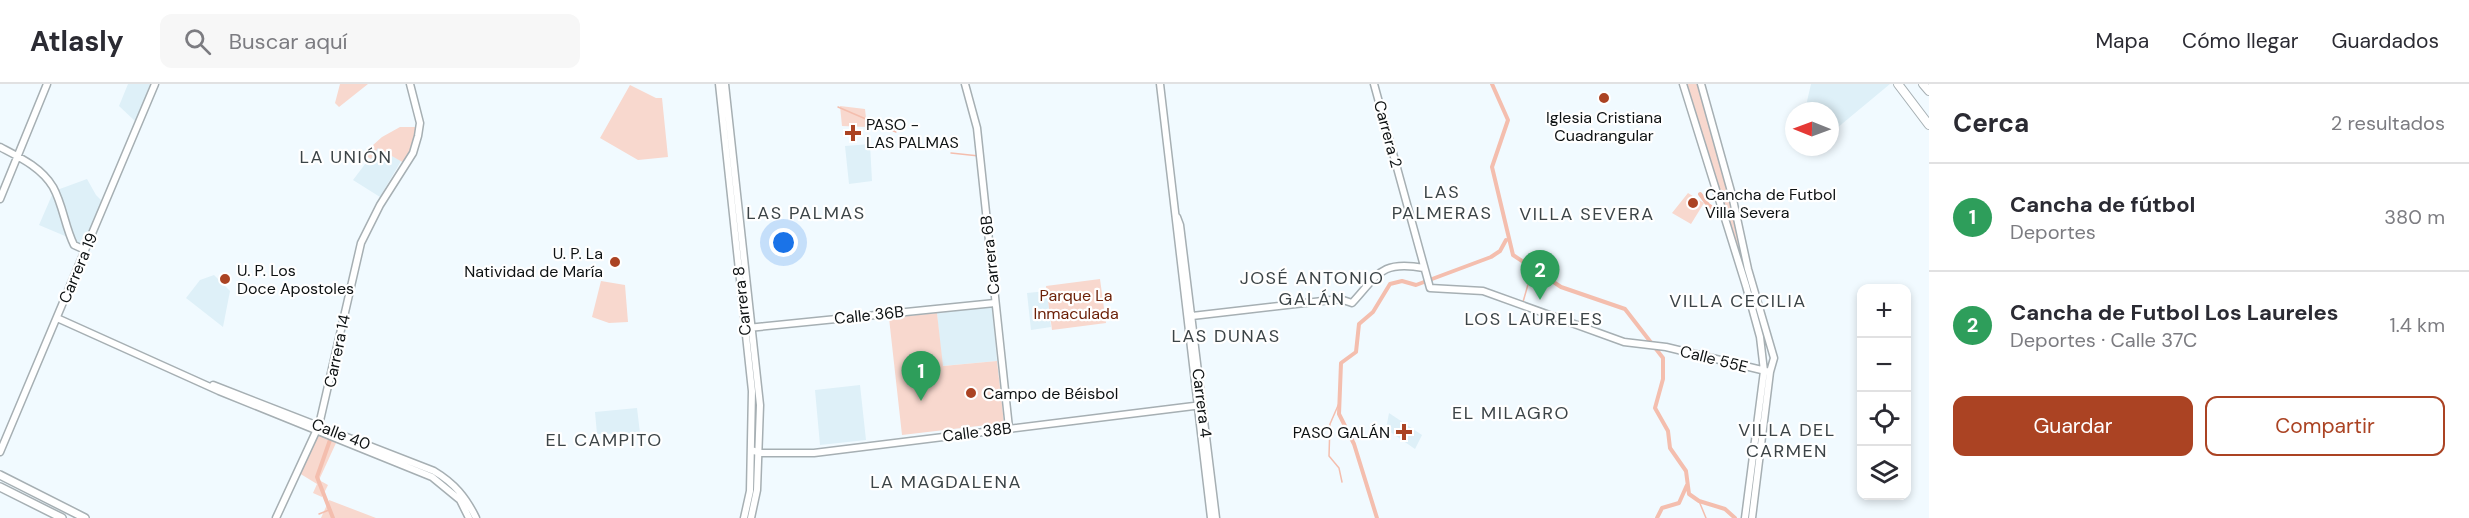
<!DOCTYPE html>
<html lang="es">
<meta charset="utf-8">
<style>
body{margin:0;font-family:"DM Sans",sans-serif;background:#f7f7f7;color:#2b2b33}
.controls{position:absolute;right:18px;bottom:18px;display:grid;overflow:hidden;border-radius:12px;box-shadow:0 3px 9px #0003}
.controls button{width:54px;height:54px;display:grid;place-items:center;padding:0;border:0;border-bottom:2px solid #e1e1e2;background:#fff;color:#2b2b33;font:30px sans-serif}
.compass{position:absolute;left:1785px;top:18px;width:54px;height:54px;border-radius:50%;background:#fff;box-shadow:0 3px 9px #0003;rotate:271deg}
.you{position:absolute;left:784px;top:159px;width:21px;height:21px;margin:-15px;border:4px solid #fff;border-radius:50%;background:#1a73e8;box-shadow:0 0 0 9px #1a73e833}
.badge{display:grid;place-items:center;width:39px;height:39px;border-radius:50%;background:#ab4323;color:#fff;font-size:20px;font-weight:700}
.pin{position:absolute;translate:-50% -50px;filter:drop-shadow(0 2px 3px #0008)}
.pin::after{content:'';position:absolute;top:32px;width:21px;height:18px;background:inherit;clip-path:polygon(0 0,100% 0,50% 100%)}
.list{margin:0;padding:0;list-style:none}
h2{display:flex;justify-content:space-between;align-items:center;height:78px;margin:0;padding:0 24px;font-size:26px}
h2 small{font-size:20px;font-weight:400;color:#7c7c81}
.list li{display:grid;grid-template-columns:39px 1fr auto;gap:18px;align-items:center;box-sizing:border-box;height:108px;padding:0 24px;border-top:2px solid #e1e1e2}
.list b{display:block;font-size:22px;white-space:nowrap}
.list p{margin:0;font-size:20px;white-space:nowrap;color:#7c7c81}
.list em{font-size:20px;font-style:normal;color:#7c7c81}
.actions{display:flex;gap:12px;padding:18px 24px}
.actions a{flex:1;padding:14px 0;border:2px solid #ab4323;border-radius:12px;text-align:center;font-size:21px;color:#ab4323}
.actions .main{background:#ab4323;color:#fff}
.icon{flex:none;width:33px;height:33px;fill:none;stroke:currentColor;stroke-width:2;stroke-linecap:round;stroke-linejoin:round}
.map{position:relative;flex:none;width:1929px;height:434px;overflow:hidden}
header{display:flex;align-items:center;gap:36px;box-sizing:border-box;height:84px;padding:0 30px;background:#fff;border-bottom:2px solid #e1e1e2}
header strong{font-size:28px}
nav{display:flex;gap:33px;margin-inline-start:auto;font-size:21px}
.search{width:420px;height:54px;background:#f7f7f7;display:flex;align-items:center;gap:15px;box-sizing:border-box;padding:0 21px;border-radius:12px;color:#7c7c81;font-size:22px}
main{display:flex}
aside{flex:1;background:#fff}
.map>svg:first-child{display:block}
</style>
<header>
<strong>Atlasly</strong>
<div class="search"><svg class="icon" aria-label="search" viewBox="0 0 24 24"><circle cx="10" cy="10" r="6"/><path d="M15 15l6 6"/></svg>Buscar aquí</div>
<nav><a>Mapa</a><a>Cómo llegar</a><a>Guardados</a></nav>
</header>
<main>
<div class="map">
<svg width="1929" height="434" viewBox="0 0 1929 434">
<rect width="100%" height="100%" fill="#f1faff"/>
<path fill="#def0f8" d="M128 0H150L136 38 119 22Z
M1811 0H1890L1837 44 1830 40V27L1805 26Z
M870 60 872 97 849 100 845 62Z
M378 63 401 77 380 113 353 96Z
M87 95 96 111 105 120 86 163 75 159 57 106Z
M52 111 67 149 65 152 39 141Z
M214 191 230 207 223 243 186 214 200 196Z
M1047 207 1051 243 1031 246 1027 209Z
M992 223 997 277 942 282 937 229Z
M860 301 866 356 820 361 815 306Z
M637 324 640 349 597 350 595 328Z
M1389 329 1422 351 1415 365 1386 345Z"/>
<path fill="#f8d8ce" d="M340 0H368L339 23 335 19Z
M1684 0H1701L1736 136 1741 170 1720 115Z
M630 1 656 14H662L668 73 638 76 600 54Z
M840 22 865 25 867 43 842 42Z
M400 43H418L416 53 404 79 378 64 371 75 363 70 382 53Z
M1688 109 1704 119 1691 140 1672 129Z
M1100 195 1106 239 1052 246 1046 202Z
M601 197 625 201 628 238 609 239 592 233Z
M937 229 943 282 997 277 1004 339 902 351 889 234Z
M318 349 336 359 319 396 328 401 322 413 313 409 317 400 299 389Z
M329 416 376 434H321Z"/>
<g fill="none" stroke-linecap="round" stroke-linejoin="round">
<path stroke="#f4beae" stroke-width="1.5" d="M838 23 896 48
M951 69 979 72
M1523 218 1529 197 1530 183
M1340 317 1330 340 1329 372 1339 384 1342 398
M1699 417 1706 434
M319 430 329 426"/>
<path stroke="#f4beae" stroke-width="4" d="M1492 0 1508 36 1492 83 1513 171 1561 203 1625 225 1663 274V295L1655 324 1668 347 1670 364 1686 387 1689 410 1699 417 1725 425 1735 434
M1700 110 1708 121 1722 130
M330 356 317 393 333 434
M1377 434 1354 360 1339 330 1341 279 1356 268 1359 240 1373 228 1390 200 1402 197 1416 201 1491 173 1500 167 1506 156
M1657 434 1662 424 1679 419 1687 401"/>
<defs>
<path id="secondary" d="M719 0 752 307 750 407 744 434
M725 0 760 321 757 406 751 434
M965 0 977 44 1009 344
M1160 0 1211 434
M1374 0 1430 204 1483 207 1624 258 1666 263 1770 288
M1683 0 1746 202 1760 253 1764 287 1745 434
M1701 0 1732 111 1748 185 1774 274 1770 288 1752 434
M0 63C19 73 41 83 53 103 63 121 65 143 74 161L85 166
M0 115 47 0
M1177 133 1180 141 1216 434
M1192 232 1340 215 1352 219C1378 191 1380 176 1424 184
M57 234 219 307 432 393 460 416 469 434
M748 244 995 219
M213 301 434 387C454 399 466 413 476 434
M752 366 759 369H814L1202 321
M0 368 155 0
M276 434 319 341 361 159 380 121 413 69 418 52 420 39 410 0"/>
<path id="primary" d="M0 391 85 434
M0 403 62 434"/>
<path id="highway" d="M1898 0 1929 41
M1923 0 1929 7"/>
</defs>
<use href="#secondary" stroke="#a6afb3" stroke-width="9"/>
<use href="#primary" stroke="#a6afb3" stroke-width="10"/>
<use href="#highway" stroke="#a6afb3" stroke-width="10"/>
<use href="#secondary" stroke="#fff" stroke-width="6"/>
<use href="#primary" stroke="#fff" stroke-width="7"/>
<use href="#highway" stroke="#fff" stroke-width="8"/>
</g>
<g fill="#ab4323" stroke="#fff" stroke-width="2">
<circle cx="1604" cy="14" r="6"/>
<path d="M850 40h6v6h6v6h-6v6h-6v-6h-6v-6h6z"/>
<circle cx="1693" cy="119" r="6"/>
<circle cx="615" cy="178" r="6"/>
<circle cx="225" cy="195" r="6"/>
<circle cx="971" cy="309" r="6"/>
<path d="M1401 339h6v6h6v6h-6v6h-6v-6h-6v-6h6z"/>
</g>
<g text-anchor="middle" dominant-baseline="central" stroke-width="4.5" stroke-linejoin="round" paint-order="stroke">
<g font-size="16" fill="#0e1213" stroke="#fff" text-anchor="start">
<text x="1604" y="33" text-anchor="middle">Iglesia Cristiana<tspan x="1604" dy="18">Cuadrangular</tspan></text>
<text x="866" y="40">PASO -<tspan x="866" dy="18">LAS PALMAS</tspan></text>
<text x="1705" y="110">Cancha de Futbol<tspan x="1705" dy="18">Villa Severa</tspan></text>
<text x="603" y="169" text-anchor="end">U. P. La<tspan x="603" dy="18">Natividad de María</tspan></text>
<text x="237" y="186">U. P. Los<tspan x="237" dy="18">Doce Apostoles</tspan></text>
<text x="983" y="309">Campo de Béisbol</text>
<text x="1390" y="348" text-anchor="end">PASO GALÁN</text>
</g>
<g font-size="16" fill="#0e1213" stroke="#fff">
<text transform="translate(1388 50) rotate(75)">Carrera 2</text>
<text transform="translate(990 171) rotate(-96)">Carrera 6B</text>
<text transform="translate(78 184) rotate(-67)">Carrera 19</text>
<text transform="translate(742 217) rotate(-96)">Carrera 8</text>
<text transform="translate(869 231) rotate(-6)">Calle 36B</text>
<text transform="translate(337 267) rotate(-78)">Carrera 14</text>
<text transform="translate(1714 275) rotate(14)">Calle 55E</text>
<text transform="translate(1202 319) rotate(83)">Carrera 4</text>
<text transform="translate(977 348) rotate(-7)">Calle 38B</text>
<text transform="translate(341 350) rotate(21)">Calle 40</text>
</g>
<g font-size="16" fill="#6c2108" stroke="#fff">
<text x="1076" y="211">Parque La<tspan x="1076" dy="18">Inmaculada</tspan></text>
</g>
<g font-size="18" letter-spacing="1.5" fill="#3c4447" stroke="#fff">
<text x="346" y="73">LA UNIÓN</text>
<text x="1442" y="108">LAS<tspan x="1442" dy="21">PALMERAS</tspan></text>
<text x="806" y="129">LAS PALMAS</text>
<text x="1587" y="130">VILLA SEVERA</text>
<text x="1312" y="194">JOSÉ ANTONIO<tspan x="1312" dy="21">GALÁN</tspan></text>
<text x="1738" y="217">VILLA CECILIA</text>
<text x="1534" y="235">LOS LAURELES</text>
<text x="1226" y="252">LAS DUNAS</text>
<text x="1511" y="329">EL MILAGRO</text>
<text x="1787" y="346">VILLA DEL<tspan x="1787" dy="21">CARMEN</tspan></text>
<text x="604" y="356">EL CAMPITO</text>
<text x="946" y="398">LA MAGDALENA</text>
</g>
</g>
</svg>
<div class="controls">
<button>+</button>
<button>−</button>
<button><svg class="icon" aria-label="locate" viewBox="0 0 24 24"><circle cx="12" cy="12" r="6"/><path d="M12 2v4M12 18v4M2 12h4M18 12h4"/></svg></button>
<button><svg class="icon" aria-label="layers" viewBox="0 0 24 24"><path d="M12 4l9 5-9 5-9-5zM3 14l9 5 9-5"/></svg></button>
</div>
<svg class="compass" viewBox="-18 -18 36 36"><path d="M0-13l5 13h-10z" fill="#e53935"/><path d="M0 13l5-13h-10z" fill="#7c7c81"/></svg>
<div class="you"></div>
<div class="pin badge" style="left:921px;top:317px;background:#2e9e5b">1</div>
<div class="pin badge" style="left:1540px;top:216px;background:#2e9e5b">2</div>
</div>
<aside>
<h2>Cerca<small>2 resultados</small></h2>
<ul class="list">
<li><span class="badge" style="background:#2e9e5b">1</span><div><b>Cancha de fútbol</b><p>Deportes</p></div><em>380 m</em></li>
<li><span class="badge" style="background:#2e9e5b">2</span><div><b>Cancha de Futbol Los Laureles</b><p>Deportes · Calle 37C</p></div><em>1.4 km</em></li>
</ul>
<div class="actions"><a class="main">Guardar</a><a>Compartir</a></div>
</aside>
</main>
